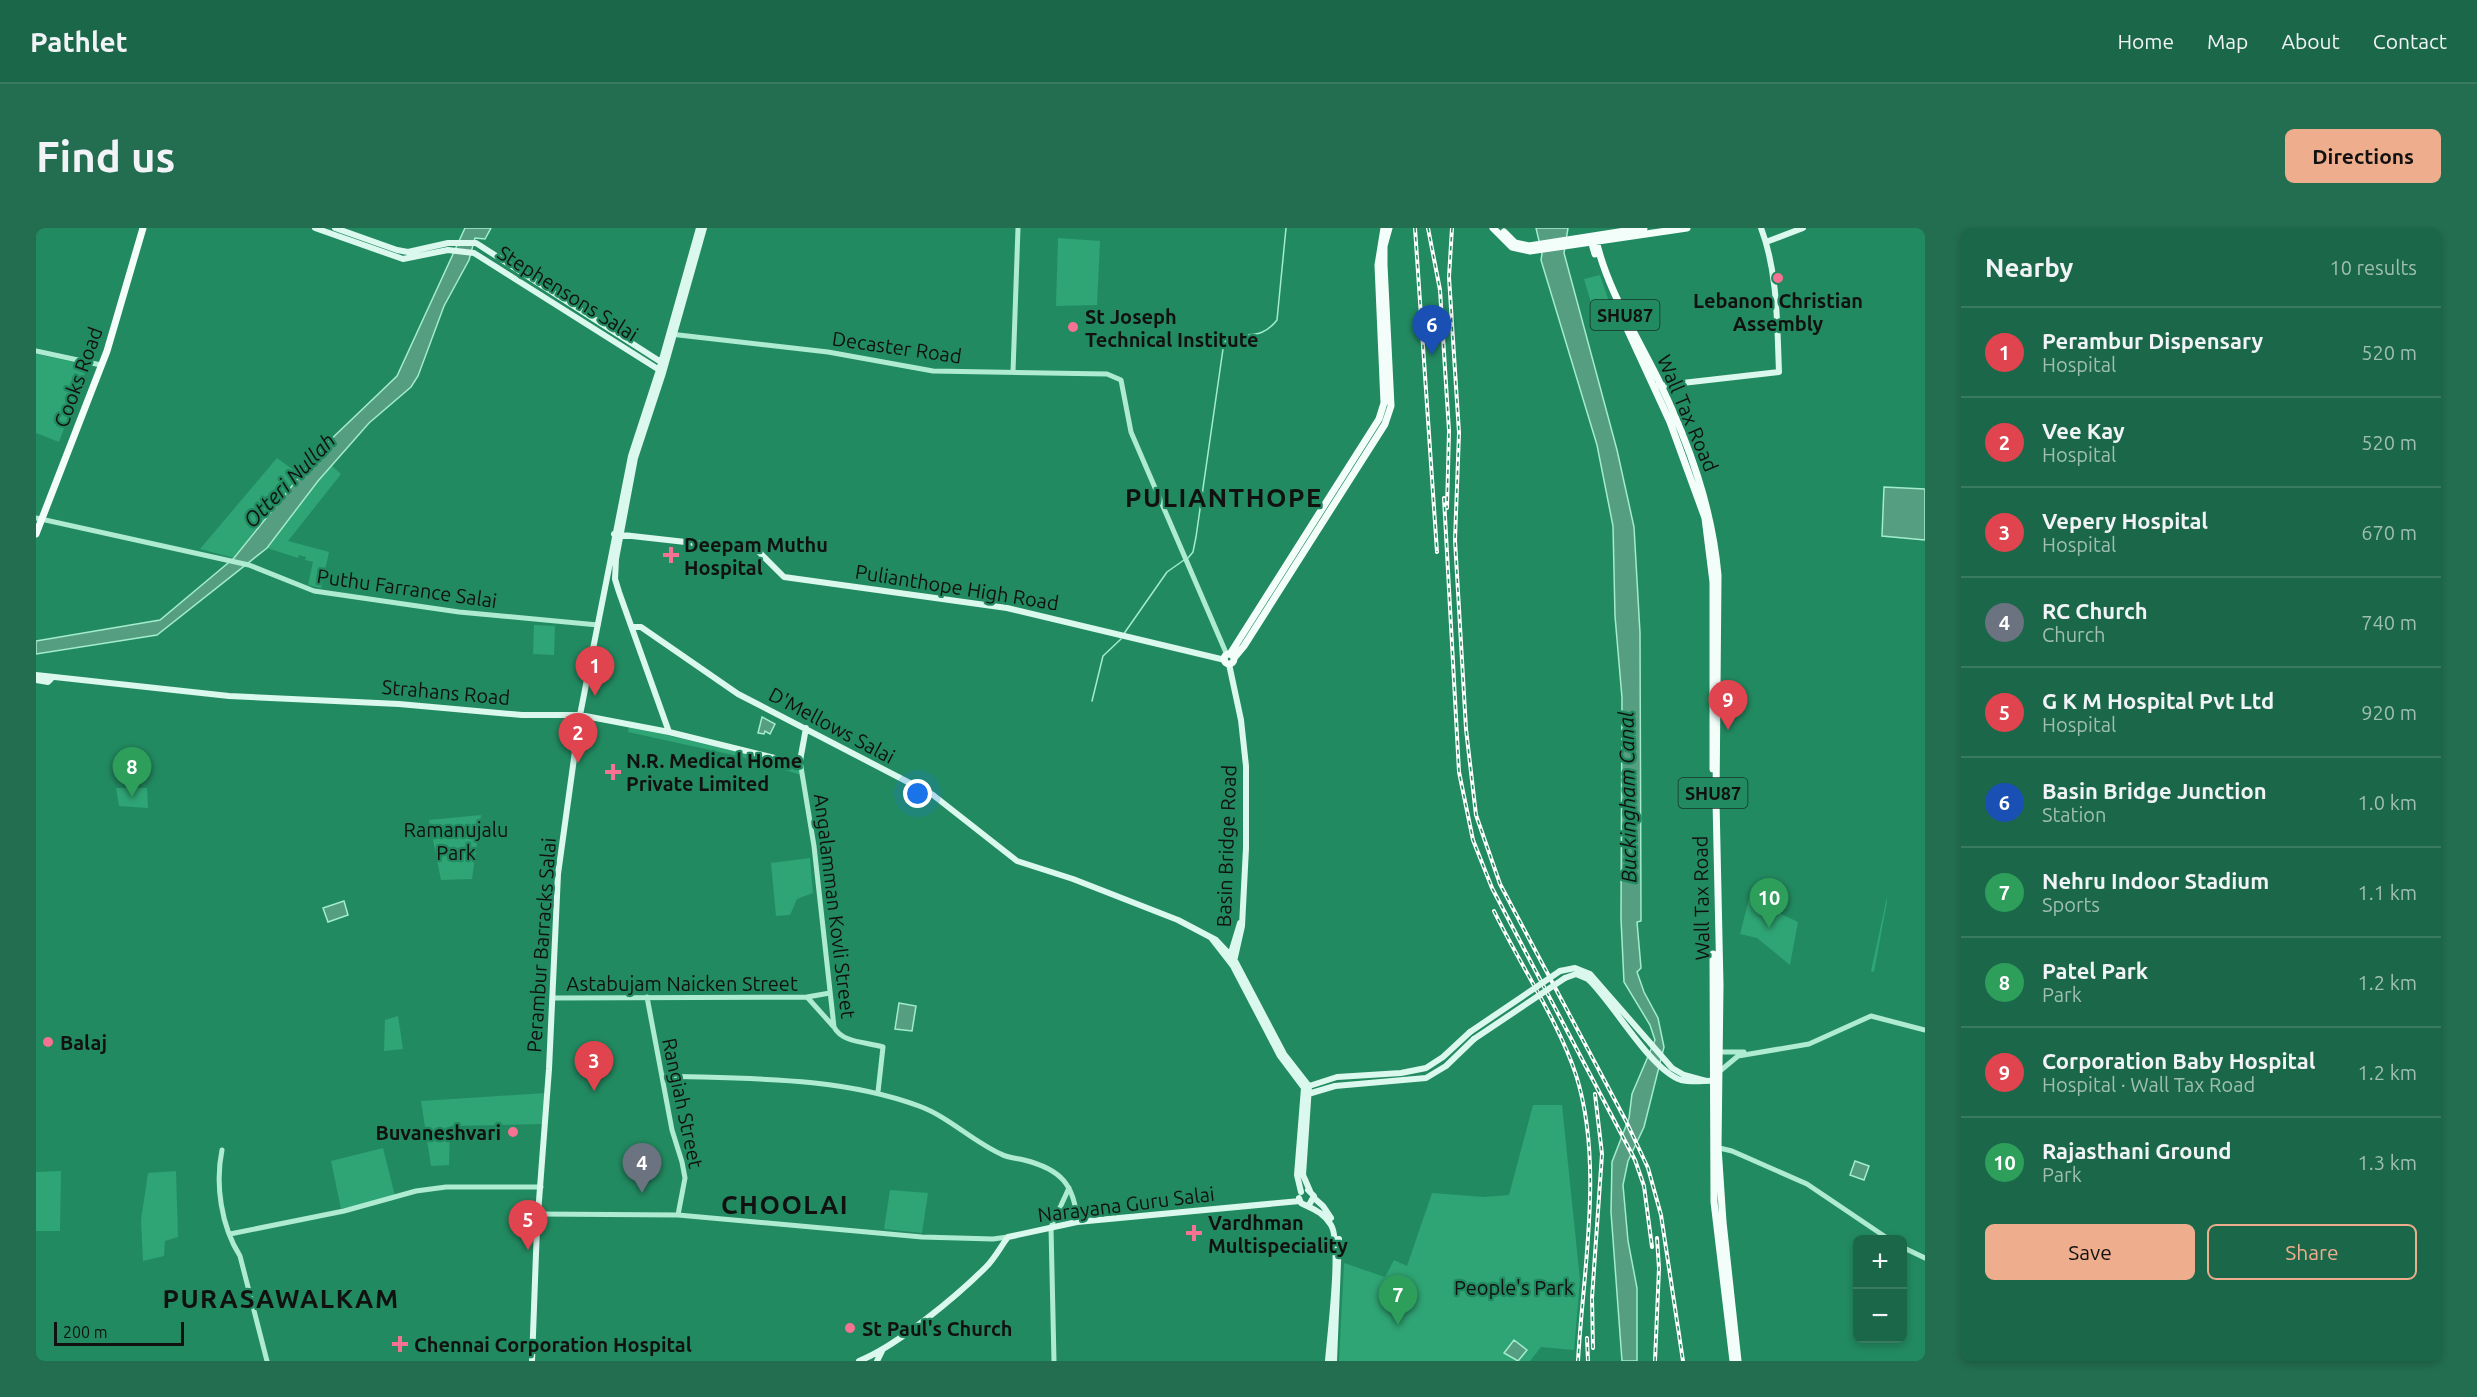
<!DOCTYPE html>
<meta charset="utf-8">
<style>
body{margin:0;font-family:Ubuntu,sans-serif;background:#236e50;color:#f1f3f6}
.controls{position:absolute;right:18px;bottom:18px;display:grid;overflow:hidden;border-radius:9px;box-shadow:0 3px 9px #0003}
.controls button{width:54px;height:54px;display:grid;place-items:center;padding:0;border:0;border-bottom:2px solid #387b61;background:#1a6849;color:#f1f3f6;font:30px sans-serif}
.scale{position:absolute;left:18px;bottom:15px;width:130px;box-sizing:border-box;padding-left:6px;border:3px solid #111;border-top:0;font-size:16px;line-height:21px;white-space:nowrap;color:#111;-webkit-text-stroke:4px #228a61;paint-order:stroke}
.you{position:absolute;left:882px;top:566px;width:21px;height:21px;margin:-15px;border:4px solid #fff;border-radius:50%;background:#1a73e8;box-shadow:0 0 0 9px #1a73e833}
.badge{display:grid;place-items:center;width:39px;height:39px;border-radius:50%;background:#eead8d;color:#fff;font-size:20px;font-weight:700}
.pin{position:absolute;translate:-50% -50px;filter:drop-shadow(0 2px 3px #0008)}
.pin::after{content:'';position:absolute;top:32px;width:21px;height:18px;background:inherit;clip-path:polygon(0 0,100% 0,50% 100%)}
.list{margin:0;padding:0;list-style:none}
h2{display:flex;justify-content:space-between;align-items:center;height:78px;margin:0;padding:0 24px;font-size:26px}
h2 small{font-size:20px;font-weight:400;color:#9fbeb4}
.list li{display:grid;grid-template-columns:39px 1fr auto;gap:18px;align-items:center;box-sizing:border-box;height:90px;padding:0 24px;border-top:2px solid #387b61}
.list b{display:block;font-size:22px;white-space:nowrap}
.list p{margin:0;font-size:20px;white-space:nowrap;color:#9fbeb4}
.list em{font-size:20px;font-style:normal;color:#9fbeb4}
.actions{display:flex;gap:12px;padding:18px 24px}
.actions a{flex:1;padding:14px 0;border:2px solid #eead8d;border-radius:9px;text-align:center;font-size:21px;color:#eead8d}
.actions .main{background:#eead8d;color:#111}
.map{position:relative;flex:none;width:1889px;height:1133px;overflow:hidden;border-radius:9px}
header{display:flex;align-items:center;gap:36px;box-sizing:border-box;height:84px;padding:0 30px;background:#1a6849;border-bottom:2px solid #387b61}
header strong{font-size:28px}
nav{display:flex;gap:33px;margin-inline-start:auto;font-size:21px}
.intro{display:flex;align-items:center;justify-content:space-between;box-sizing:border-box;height:144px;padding:0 36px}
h1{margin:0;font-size:42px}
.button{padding:15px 27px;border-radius:9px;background:#eead8d;color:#111;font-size:21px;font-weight:700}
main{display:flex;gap:36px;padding:0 36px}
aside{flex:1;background:#1a6849;border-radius:9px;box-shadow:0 3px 9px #0003}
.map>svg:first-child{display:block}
</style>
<header>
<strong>Pathlet</strong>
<nav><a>Home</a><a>Map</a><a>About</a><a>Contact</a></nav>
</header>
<div class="intro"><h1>Find us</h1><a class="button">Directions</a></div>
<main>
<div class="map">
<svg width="1889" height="1133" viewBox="0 0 1889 1133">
<rect width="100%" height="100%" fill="#228a61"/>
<path fill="#2fa474" d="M1022 10 1064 13 1061 77 1020 78Z
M1564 47 1577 86 1560 92 1548 51Z
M0 126 52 137 23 214 0 205Z
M241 230 263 246 198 330 164 321Z
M295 237 305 246 252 313 293 324 285 360 272 357 277 334 269 332 270 329 263 327 262 330 231 320Z
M498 397 519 398 518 427 497 426Z
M593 498 761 538 765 547 706 529 592 504Z
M80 560H111L112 580 83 578Z
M445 587 436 651 405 652 393 592Z
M774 630 777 665 761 671 754 687 740 688 735 635Z
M1851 669V674L1838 744 1835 743Z
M1713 671 1762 694 1754 737 1721 710 1704 706Z
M362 788 367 821 348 823 349 792Z
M509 865 507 896 414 898 413 937 395 938 385 873Z
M1497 877H1526L1544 1052 1538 1122 1505 1119 1494 1133H1303L1308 1035 1349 1049 1358 1032 1371 1038 1396 965 1448 969 1473 967Z
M347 920 359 968 305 981 295 933Z
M25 943 24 1003H0V944Z
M140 943 142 1009 129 1013 128 1028 107 1033 105 992 112 945Z
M854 962 892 965 886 1005 848 1001Z"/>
<path fill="#569e81" stroke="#a3eccd" stroke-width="1.5" d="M429 0H455L449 11 439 10 433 32 408 78 382 148 375 159 333 195 282 253 231 320 121 407 0 426V413L124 392 198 330 288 218 361 148Z
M1500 0H1532L1528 25 1581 222 1598 299 1604 405 1605 693 1601 694 1605 740 1601 744 1608 764 1622 790 1628 819 1608 899 1592 933 1587 957 1592 1013 1601 1060V1133H1586L1575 984 1576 934 1593 890 1596 866 1619 812 1614 797 1588 754 1585 691 1586 470 1579 388 1577 298 1561 217 1505 32 1506 26Z
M1848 259 1889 261V312L1846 308Z
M726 489 739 496 734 506 729 503 728 506 722 505Z
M308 673 312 687 292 694 287 680Z
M863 775 880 778 876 803 859 801Z
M1819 933 1833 938 1828 952 1814 947Z
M1478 1112 1491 1122 1482 1133 1468 1125Z"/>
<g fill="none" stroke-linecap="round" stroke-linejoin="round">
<path stroke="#a3eccd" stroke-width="1.5" d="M1152 330 1157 324 1160 309 1188 114C1208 101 1223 115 1241 92L1250 0
M1087 407 1131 344 1148 332
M1056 473 1067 428 1085 411"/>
<path stroke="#afebd2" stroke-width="5" d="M634 106 792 124 897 143 1071 146 1085 152 1095 204 1191 427
M0 123 65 137
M977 144 982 0
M0 290 213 337 278 363 423 384 562 397
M764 533 778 618 798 799C806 815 831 814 847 819L842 864
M611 769 636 902 646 934 649 950 642 987
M771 769 794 765
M517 770 771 769 797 798
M1683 824H1708
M1684 843 1702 828 1773 816 1835 788 1889 802
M626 848C711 851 802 848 883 878 913 889 936 913 965 926 972 930 980 930 988 932 1024 941 1039 956 1041 994
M1679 919 1696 923 1771 956 1854 1012
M186 922C179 956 185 998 204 1028L231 1133
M502 986 642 987 886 1009 957 1011 972 1009
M194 1006 308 983 380 963 410 959H505
M1866 1019 1889 1030
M1018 1133 1015 999 1033 960"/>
<path stroke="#daf8ed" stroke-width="6" d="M279 0 367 31 412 22 438 25 625 143
M299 0 361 22 372 24 412 15H440L628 136
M1730 14 1767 0
M1620 158 1743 144C1741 97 1742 44 1725 0
M578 306 721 322 748 349 971 380 1189 432
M597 399H605L702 466 897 567 981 633 1037 651 1142 692 1180 712 1198 731 1248 826 1273 858 1267 947 1274 963
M1193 436 1205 492 1210 538V620L1206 698 1197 738
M0 447 193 468 363 476 486 487H544L633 504 759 535 764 533 770 500
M0 452 12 454 15 451
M633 504 583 364 579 351 580 331 599 230 627 145 668 0
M1176 711 1197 738 1244 828 1268 860 1261 947 1265 964
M1194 728 1204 695
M1524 743 1539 740 1554 746 1636 840 1648 847 1670 853
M1529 750 1540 746 1552 751C1577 774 1614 842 1645 852 1658 855 1669 852 1682 853
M1270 859 1301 849 1365 845 1390 840 1407 829 1434 804
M1272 866 1299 858 1390 850 1410 838 1438 811
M1272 962 1278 968 1273 977
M1263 970 1265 975C1277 981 1287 984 1295 997 1306 1015 1294 1107 1292 1133
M1278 970 1287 978 1295 990
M496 1133 501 999 513 841 522 646 544 487 595 228 623 142 663 0
M823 1133C861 1118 921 1068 950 1039 959 1030 965 1018 972 1009L1041 994 1264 973
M841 1133 846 1123
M1298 1133 1303 1011"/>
<path stroke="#f3fefb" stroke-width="7" d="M1457 0 1476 19 1494 23 1651 0
M1468 4 1479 15 1493 18 1608 0
M1559 8C1570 60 1601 108 1624 155 1653 216 1676 279 1682 347L1680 573 1684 757 1682 919 1687 994 1702 1133
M1554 9 1559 26
M1587 92 1634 194 1669 290 1677 354V541
M0 306 71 123 107 0
M1194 426 1343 191 1348 175 1342 37 1348 0
M1188 431a5 5 0 1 1 10 0a5 5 0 1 1-10 0Z
M1198 430 1208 418 1349 196 1355 178 1348 37V18L1353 0
M1677 726 1678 974 1697 1133"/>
<defs>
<path id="rail" d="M1379 0 1401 324
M1392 0 1404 62 1413 203 1411 280
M1416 0 1413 49 1423 205 1419 312 1430 501 1440 587 1464 656 1590 893 1612 940 1625 987 1647 1133
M1408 270 1423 544 1437 612 1456 660 1599 932 1608 958 1616 1019
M1458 683C1483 735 1523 794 1540 847 1568 935 1547 1042 1542 1133
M1551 1110 1552 1133
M1557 1120 1556 1070 1566 926 1559 866
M1619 1133 1623 1040 1621 1010"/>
</defs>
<use href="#rail" stroke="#fff" stroke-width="4"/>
<use href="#rail" stroke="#228a61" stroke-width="1.5" stroke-dasharray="4.5" stroke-linecap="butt"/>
<path stroke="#daf8ed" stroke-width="6" d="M1434 804 1524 743
M1438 811 1529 750"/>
</g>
<g fill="#f67292" stroke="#228a61" stroke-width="2">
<circle cx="1742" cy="50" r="6"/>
<circle cx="1037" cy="99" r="6"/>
<path d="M632 318h6v6h6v6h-6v6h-6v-6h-6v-6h6z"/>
<path d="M574 535h6v6h6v6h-6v6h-6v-6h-6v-6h6z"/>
<circle cx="12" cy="814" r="6"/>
<circle cx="477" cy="904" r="6"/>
<path d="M1155 996h6v6h6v6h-6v6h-6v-6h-6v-6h6z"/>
<circle cx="814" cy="1100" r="6"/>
<path d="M361 1107h6v6h6v6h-6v6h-6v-6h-6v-6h6z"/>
</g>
<g text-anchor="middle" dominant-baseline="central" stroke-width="4.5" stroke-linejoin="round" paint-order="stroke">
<g fill="#228a61" stroke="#163529" stroke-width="1.5">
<rect x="1554.5" y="72" width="69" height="30" rx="4.5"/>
<rect x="1642.5" y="550" width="69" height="30" rx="4.5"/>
</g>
<g font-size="18" font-weight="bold" fill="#111">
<text x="1589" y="87">SHU87</text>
<text x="1677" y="565">SHU87</text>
</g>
<g font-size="20" fill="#111" stroke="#228a61">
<text transform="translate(532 65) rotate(32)">Stephensons Salai</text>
<text transform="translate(861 119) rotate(8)">Decaster Road</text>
<text transform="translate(42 149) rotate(-70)">Cooks Road</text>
<text transform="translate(1652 185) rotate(67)">Wall Tax Road</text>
<text transform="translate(921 359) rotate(9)">Pulianthope High Road</text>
<text transform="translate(371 360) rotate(8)">Puthu Farrance Salai</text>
<text transform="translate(410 464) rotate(5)">Strahans Road</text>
<text transform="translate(796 497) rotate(28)">D'Mellows Salai</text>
<text transform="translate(1190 618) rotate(-88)">Basin Bridge Road</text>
<text transform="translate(1665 670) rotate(-91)">Wall Tax Road</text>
<text transform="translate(799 678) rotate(83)">Angalamman Kovli Street</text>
<text transform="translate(505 717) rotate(-86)">Perambur Barracks Salai</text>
<text x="646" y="755">Astabujam Naicken Street</text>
<text transform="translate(647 875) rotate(78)">Rangiah Street</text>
<text transform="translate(1090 976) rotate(-7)">Narayana Guru Salai</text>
</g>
<g font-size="20" font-weight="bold" fill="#111" stroke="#228a61" text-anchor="start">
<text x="1742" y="72" text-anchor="middle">Lebanon Christian<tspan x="1742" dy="23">Assembly</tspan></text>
<text x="1049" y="88">St Joseph<tspan x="1049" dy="23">Technical Institute</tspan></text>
<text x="648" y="316">Deepam Muthu<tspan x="648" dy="23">Hospital</tspan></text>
<text x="590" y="532">N.R. Medical Home<tspan x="590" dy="23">Private Limited</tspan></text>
<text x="24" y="814">Balaj</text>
<text x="465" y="904" text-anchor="end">Buvaneshvari</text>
<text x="1172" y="994">Vardhman<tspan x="1172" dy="23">Multispeciality</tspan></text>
<text x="826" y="1100">St Paul's Church</text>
<text x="378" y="1116">Chennai Corporation Hospital</text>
</g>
<g font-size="20" fill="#111" stroke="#228a61">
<text x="420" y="601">Ramanujalu<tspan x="420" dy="23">Park</tspan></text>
<text x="1478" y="1059">People's Park</text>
</g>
<g font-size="21" font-style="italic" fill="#111" stroke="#228a61">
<text transform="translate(253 252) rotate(-46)">Otteri Nullah</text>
<text transform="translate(1591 569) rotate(-91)">Buckingham Canal</text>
</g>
<g font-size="26" font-weight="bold" letter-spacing="1.5" fill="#111" stroke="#228a61">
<text x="1188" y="269">PULIANTHOPE</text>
<text x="749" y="976">CHOOLAI</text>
<text x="245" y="1070">PURASAWALKAM</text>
</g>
</g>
</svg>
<div class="controls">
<button>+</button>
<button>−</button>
</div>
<div class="scale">200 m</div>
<div class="you"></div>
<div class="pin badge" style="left:559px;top:468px;background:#e0444e">1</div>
<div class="pin badge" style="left:542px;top:535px;background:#e0444e">2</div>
<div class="pin badge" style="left:558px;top:863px;background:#e0444e">3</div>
<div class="pin badge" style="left:606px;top:965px;background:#6b7280">4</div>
<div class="pin badge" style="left:492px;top:1022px;background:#e0444e">5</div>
<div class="pin badge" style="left:1396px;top:127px;background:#1a4fb4">6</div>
<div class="pin badge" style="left:1362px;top:1097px;background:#2e9e5b">7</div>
<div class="pin badge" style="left:96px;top:569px;background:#2e9e5b">8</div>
<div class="pin badge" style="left:1692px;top:502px;background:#e0444e">9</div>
<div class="pin badge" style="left:1733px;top:700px;background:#2e9e5b">10</div>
</div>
<aside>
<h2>Nearby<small>10 results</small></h2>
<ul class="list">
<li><span class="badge" style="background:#e0444e">1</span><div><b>Perambur Dispensary</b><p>Hospital</p></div><em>520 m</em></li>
<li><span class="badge" style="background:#e0444e">2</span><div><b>Vee Kay</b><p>Hospital</p></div><em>520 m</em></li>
<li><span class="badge" style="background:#e0444e">3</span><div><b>Vepery Hospital</b><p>Hospital</p></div><em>670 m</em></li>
<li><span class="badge" style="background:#6b7280">4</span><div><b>RC Church</b><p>Church</p></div><em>740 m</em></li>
<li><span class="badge" style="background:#e0444e">5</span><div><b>G K M Hospital Pvt Ltd</b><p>Hospital</p></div><em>920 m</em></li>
<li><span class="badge" style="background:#1a4fb4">6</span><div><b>Basin Bridge Junction</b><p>Station</p></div><em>1.0 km</em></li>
<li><span class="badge" style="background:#2e9e5b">7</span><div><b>Nehru Indoor Stadium</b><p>Sports</p></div><em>1.1 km</em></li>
<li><span class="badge" style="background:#2e9e5b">8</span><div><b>Patel Park</b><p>Park</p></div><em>1.2 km</em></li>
<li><span class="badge" style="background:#e0444e">9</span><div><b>Corporation Baby Hospital</b><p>Hospital · Wall Tax Road</p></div><em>1.2 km</em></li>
<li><span class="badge" style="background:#2e9e5b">10</span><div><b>Rajasthani Ground</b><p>Park</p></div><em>1.3 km</em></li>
</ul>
<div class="actions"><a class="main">Save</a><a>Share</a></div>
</aside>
</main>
